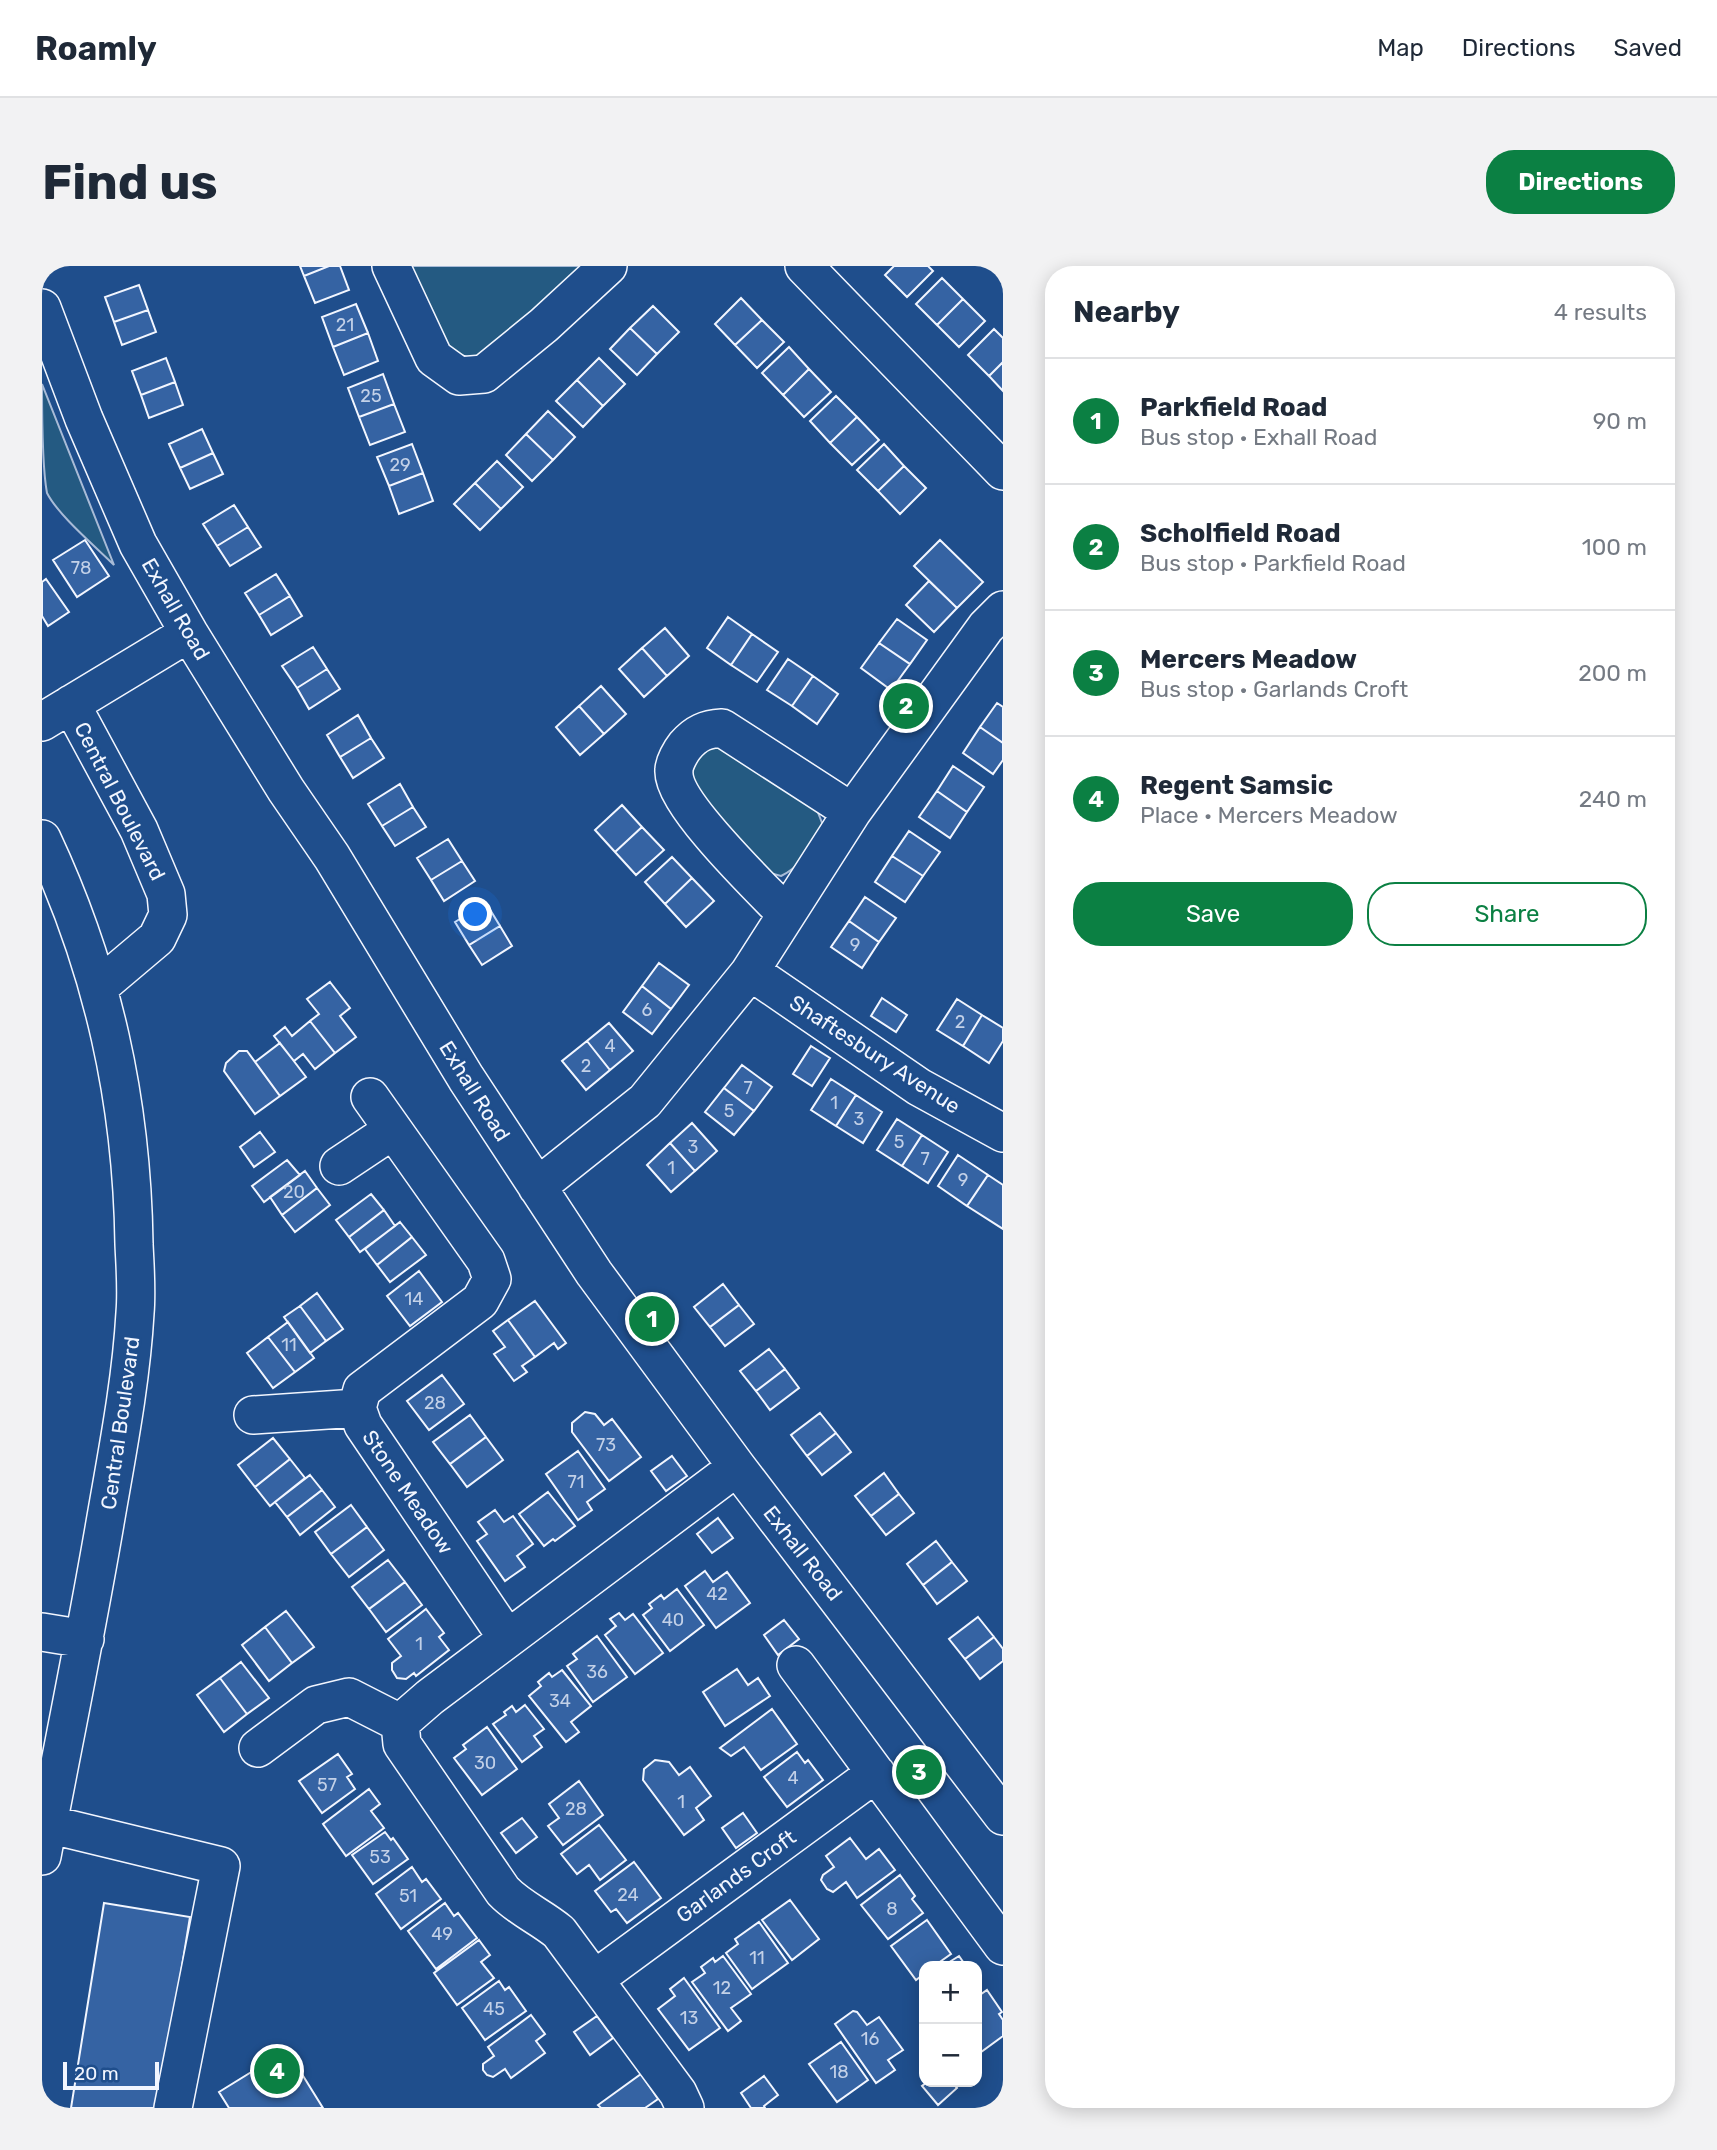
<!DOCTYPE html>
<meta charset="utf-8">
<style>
body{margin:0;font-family:Rubik,sans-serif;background:#f2f2f3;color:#1f2937}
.controls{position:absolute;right:21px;bottom:21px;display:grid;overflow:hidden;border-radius:14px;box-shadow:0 4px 18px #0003}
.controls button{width:63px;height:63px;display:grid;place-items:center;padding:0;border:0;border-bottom:2px solid #e0e1e3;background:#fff;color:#1f2937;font:35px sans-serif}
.scale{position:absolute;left:21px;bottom:18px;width:96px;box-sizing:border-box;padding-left:7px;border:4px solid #f2f6ff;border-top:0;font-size:19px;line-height:24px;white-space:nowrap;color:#f2f6ff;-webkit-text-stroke:5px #1f4e8c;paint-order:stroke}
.you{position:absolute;left:434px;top:649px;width:24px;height:24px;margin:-18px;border:5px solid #fff;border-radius:50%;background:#1a73e8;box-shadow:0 0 0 10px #1a73e833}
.badge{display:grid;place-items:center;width:46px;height:46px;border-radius:50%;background:#0b8043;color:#fff;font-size:23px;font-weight:700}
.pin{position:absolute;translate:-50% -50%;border:4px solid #fff;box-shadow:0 2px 7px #0006}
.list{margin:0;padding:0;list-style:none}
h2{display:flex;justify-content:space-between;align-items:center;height:91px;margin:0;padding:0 28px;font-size:30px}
h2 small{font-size:23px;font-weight:400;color:#747a83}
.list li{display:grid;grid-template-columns:46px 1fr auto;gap:21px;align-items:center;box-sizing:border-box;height:126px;padding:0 28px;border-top:2px solid #e0e1e3}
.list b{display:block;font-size:26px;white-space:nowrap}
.list p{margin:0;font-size:23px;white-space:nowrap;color:#747a83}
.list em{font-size:23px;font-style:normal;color:#747a83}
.actions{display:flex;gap:14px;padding:21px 28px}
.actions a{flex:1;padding:16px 0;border:2px solid #0b8043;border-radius:28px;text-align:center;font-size:24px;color:#0b8043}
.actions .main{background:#0b8043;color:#fff}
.map{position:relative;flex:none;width:961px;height:1842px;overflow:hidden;border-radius:28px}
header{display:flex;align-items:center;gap:42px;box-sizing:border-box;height:98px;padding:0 35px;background:#fff;border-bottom:2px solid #e0e1e3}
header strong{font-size:33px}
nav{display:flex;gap:38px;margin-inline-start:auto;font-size:24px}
.intro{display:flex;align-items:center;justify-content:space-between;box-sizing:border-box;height:168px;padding:0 42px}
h1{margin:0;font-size:49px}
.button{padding:18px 32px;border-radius:28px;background:#0b8043;color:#fff;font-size:24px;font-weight:700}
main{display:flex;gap:42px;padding:0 42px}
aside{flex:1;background:#fff;border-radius:28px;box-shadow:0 4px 18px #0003}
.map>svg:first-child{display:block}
</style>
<header>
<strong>Roamly</strong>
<nav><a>Map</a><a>Directions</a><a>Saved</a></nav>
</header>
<div class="intro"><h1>Find us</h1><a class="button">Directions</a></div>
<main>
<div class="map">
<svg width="961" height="1842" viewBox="0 0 961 1842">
<rect width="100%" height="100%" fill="#1f4e8c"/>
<path fill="#245a82" stroke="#a8bbd7" stroke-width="2" d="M368 0H547L433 93 408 86Z
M0 118 72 299C54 281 16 249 5 227 0 201 0 147 0 118Z
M672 480 683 482 775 544 782 562C769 581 760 600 739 610L728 607 713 597 648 513C652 497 656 488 672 480Z"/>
<path fill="#3563a3" stroke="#f2f6ff" stroke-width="2" d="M258 0H287L262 10Z
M287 0H298L307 24 273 37 262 10Z
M852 0H886L891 5 865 31 843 9Z
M900 12 921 33 895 59 874 38Z
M97 19 106 44 72 56 63 31Z
M699 32 720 54 693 79 673 58Z
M921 33 943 55 917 81 895 59Z
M314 38 326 67 291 81 280 51Z
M611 40 637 66 615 88 588 62Z
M106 44 114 66 80 79 72 56Z
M720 54 742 76 715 102 693 79Z
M588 62 615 88 595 109 568 83Z
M952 63 961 72V96L947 110 926 89Z
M326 67 336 95 302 109 291 81Z
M747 81 767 103 741 129 720 107Z
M124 92 133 116 99 129 90 105Z
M557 92 583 118 561 140 535 114Z
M961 96V125L947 110Z
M767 103 789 126 762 151 741 129Z
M341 108 352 138 317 151 306 122Z
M535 114 561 140 541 161 514 135Z
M133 116 141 139 107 152 99 129Z
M794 130 815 151 788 177 768 155Z
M352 138 363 166 328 179 317 151Z
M506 145 533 171 511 194 484 168Z
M815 151 837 174 810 199 788 177Z
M160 163 171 187 138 202 127 178Z
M484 168 511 194 490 215 464 189Z
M370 178 381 207 347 220 335 191Z
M842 178 862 200 836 225 815 204Z
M171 187 181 208 148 223 138 202Z
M455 195 481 221 459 243 433 217Z
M862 200 884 222 858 248 836 225Z
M381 207 391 235 357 248 347 220Z
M433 217 459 243 438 264 412 238Z
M192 239 206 261 175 280 161 258Z
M206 261 219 281 188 300 175 280Z
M43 274 67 310 35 331 11 294Z
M898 274 941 316 915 342 872 300Z
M234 308 248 330 217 349 203 327Z
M4 313 27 346 6 360 0 350V316Z
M887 315 915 342 892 366 864 339Z
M248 330 260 350 229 369 217 349Z
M686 351 710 368 689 399 665 382Z
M855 353 885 374 868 398 837 377Z
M623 362 647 390 625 410 600 382Z
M710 368 736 386 715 416 689 399Z
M837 377 868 398 849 424 819 402Z
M271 381 285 403 255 422 240 400Z
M600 382 625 410 602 431 577 403Z
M746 393 771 410 750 440 725 424Z
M285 403 298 423 267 443 255 422Z
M771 410 796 428 775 458 750 440Z
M559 420 584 448 562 468 537 440Z
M955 437 961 441V477L938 461Z
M537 440 562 468 538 489 514 461Z
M316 449 329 472 298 491 285 469Z
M938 461 961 477V494L951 508 921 487Z
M329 472 342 492 311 512 298 491Z
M911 500 942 521 925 546 895 525Z
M358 518 371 541 340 560 326 538Z
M895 525 925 546 908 572 877 551Z
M580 539 600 561 573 586 553 564Z
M371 541 384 561 353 580 340 560Z
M600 561 622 584 594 609 573 586Z
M867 565 898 586 881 610 850 590Z
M406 573 420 595 389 614 375 592Z
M850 590 881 610 863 636 833 616Z
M630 591 650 612 623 638 603 616Z
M420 595 433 615 402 635 389 614Z
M650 612 672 635 644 661 623 638Z
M823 631 854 652 837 676 807 655Z
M444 637 458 660 427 679 413 656Z
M807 655 837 676 820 702 789 681Z
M458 660 470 680 440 699 427 679Z
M617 697 647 719 629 743 600 720Z
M288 716 308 742 298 750 314 771 293 787 268 755 277 748 265 733Z
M600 720 629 743 610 768 581 746Z
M840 732 865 749 854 766 829 750Z
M915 733 940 749 921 780 895 764Z
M940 749 961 762V775L947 797 921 780Z
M268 755 293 787 273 803 261 788 252 795 232 770 243 761 250 770Z
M567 757 591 785 568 804 545 775Z
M545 775 568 804 544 824 520 795Z
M238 777 264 811 238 830 213 796Z
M769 780 788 792 770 820 751 808Z
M197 785H205L238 830 213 848 182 805 184 797Z
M700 799 730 821 712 845 682 822Z
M789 813 814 829 794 860 769 844Z
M682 822 712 845 692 869 663 846Z
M814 829 840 846 821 877 794 860Z
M855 853 880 869 860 900 835 884Z
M650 857 675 885 653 905 628 877Z
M218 866 233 886 212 901 198 881Z
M880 869 906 886 886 917 860 900Z
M628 877 653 905 629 926 605 899Z
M916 889 946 909 925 940 896 920Z
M245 894 258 909 222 936 210 920Z
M263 905 275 922 240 949 228 931Z
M946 909 961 919V963L925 940Z
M275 922 288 939 253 966 240 949Z
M329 928 342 944 307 971 294 954Z
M342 944 353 960 318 986 307 971Z
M358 956 370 971 335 999 323 983Z
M370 971 384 989 348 1016 335 999Z
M377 1005 400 1036 368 1060 345 1030Z
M681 1018 697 1039 668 1061 652 1041Z
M275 1027 301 1063 284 1075 258 1040Z
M493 1035 524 1077 516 1083 512 1077 493 1091 466 1054Z
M697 1039 712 1058 683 1080 668 1061Z
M258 1040 284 1075 268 1087 242 1051Z
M466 1054 493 1091 480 1100 485 1106 472 1115 452 1088 463 1081 451 1065Z
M246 1056 272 1092 253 1106 226 1071Z
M226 1071 253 1106 231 1122 205 1087Z
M727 1083 743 1103 714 1125 698 1105Z
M743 1103 757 1122 728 1144 714 1125Z
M400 1109 422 1138 387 1164 365 1135Z
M543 1146 553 1148 562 1159 570 1153 599 1191 567 1215 530 1166V1157Z
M778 1147 794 1167 765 1190 749 1169Z
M428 1149 444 1171 408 1198 391 1176Z
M794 1167 809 1186 780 1209 765 1190Z
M444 1171 461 1194 425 1221 408 1198Z
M231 1172 248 1193 213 1221 196 1199Z
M536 1185 563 1223 545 1236 550 1244 536 1254 504 1208Z
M630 1190 645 1210 624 1225 609 1205Z
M248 1193 263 1212 228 1240 213 1221Z
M842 1207 857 1228 829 1250 813 1230Z
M268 1209 280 1224 245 1251 233 1236Z
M280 1224 293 1241 258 1269 245 1251Z
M506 1226 533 1260 513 1275 511 1273 502 1280 477 1248Z
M857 1228 872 1247 844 1269 829 1250Z
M309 1239 325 1261 289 1288 273 1266Z
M453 1244 462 1256 471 1250 491 1278 475 1290 483 1301 463 1315 435 1275 445 1268 436 1256Z
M676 1252 691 1272 670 1287 655 1268Z
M325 1261 342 1284 307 1311 289 1288Z
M894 1275 910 1296 881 1319 865 1298Z
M346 1294 363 1316 327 1343 310 1321Z
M910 1296 925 1315 895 1338 881 1319Z
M663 1305 671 1316 685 1306 708 1337 674 1362 643 1320Z
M363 1316 380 1339 344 1366 327 1343Z
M635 1323 662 1359 628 1385 601 1349 610 1342 607 1338 619 1329 622 1333Z
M384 1343 402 1367 397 1371 407 1384 374 1410 372 1407 364 1413 355 1412 350 1404V1397L359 1390 346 1373Z
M244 1345 272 1381 250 1397 223 1361Z
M577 1347 583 1354 591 1348 621 1387 593 1408 563 1369 574 1360 568 1353Z
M936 1351 952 1371 923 1393 907 1373Z
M742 1354 757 1373 736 1389 722 1369Z
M223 1361 250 1397 227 1415 200 1379Z
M555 1370 585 1411 551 1436 525 1400 535 1393 531 1388Z
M952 1371 961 1383V1395L938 1413 923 1393Z
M199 1396 227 1432 205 1448 178 1412Z
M695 1403 706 1419 716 1412 728 1430 683 1460 661 1426Z
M520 1404 549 1440 529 1456 537 1466 524 1476 487 1430 499 1420 496 1416 507 1407 510 1411Z
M178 1412 205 1448 182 1466 155 1429Z
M483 1439 502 1463 492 1470 500 1481 480 1496 451 1458 464 1449 462 1446 470 1440 474 1446Z
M730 1443 755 1478 719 1504 702 1481 689 1490 678 1482Z
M445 1461 475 1503 440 1529 412 1492 424 1483 421 1479Z
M755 1486 763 1497 766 1494 781 1514 745 1541 722 1511Z
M296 1488 310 1508 305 1511 313 1523 280 1547 257 1515Z
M613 1494 627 1496 637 1509 648 1501 669 1530 654 1542 662 1554 642 1569 601 1514 602 1503Z
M537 1515 561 1549 521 1579 506 1560 517 1552 507 1538Z
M327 1523 338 1538 329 1545 342 1562 304 1590 281 1558Z
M701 1547 715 1567 694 1582 680 1562Z
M480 1552 495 1571 474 1587 459 1567Z
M557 1559 584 1594 558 1614 547 1599 535 1608 519 1588Z
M343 1566 349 1574 351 1572 366 1593 331 1618 310 1589Z
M808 1572 824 1593 837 1583 853 1604 815 1632 804 1616 791 1626 785 1623 779 1614 781 1609 792 1601 784 1590Z
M592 1596 619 1632 585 1657 574 1643 569 1646 553 1625Z
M370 1601 380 1616 384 1613 399 1633 359 1663 334 1628Z
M858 1609 873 1630 870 1633 881 1647 846 1673 819 1639Z
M748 1634 777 1673 750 1694 720 1654Z
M62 1637 148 1651 117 1842H29Z
M403 1637 412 1650 416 1647 435 1672 394 1703 366 1665Z
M885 1654 909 1688 892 1700H882V1708L874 1714 849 1680Z
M717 1656 746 1697 710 1723 684 1687 696 1678 693 1673Z
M437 1674 448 1689 439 1696 452 1712 415 1739 392 1707Z
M681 1690 709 1728 689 1742 699 1755 686 1765 650 1716 663 1707 659 1701 671 1692 673 1696Z
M917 1690 924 1700 928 1698 929 1700H901Z
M642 1712 678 1762 647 1784 616 1743 633 1730 628 1723Z
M457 1715 463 1724 467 1721 484 1745 443 1774 420 1742Z
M945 1724 960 1746 957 1748 961 1754V1770L935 1789V1731Z
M811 1745 815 1746 825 1759 837 1751 861 1784 846 1794 853 1804 834 1817 793 1758Z
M489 1749 503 1768 494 1775 503 1787 469 1812 463 1803 451 1811 445 1809 441 1804V1798L452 1790 446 1781Z
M555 1750 571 1772 548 1789 532 1766Z
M799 1776 826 1814 795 1836 767 1798Z
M245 1784 281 1842H187L177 1826Z
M599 1808 616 1833 603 1842H559L556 1839Z
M722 1810 736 1829 722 1840 723 1842H709L699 1827Z
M885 1816H910L915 1822 896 1839 880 1820Z"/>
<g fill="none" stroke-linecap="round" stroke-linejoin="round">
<defs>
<path id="minor" d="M349 0 392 92 417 110 442 108 502 59 566 0
M762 0 961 205
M0 42 42 153 96 278 147 367 244 524 290 591 424 812 552 1007 695 1201 961 1550
M29 438 97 564 124 628 126 649 115 672 57 721
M0 456 147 367
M0 573C61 703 90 835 92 978 93 1001 95 1024 93 1047 89 1117 75 1187 63 1257 44 1368 21 1479 0 1590
M744 648C720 623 629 536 632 504 632 497 639 485 643 480 654 467 664 463 680 462L810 546
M707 707 718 712 877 821 961 867
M328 831 444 995 450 1013 438 1035 320 1124 315 1142 321 1159 465 1372
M297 900 351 864
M495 921 603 835 707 707 810 546 944 361 961 344
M211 1149 315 1142
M0 1366 43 1373
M754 1399 961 1680
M358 1457 360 1478 461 1625C477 1642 499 1651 517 1666L636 1827 643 1842
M358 1457 388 1431 695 1201
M216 1482 274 1439 307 1431 358 1457
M6 1558 179 1600 131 1842
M553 1713 834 1507"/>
</defs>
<use href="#minor" stroke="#f2f6ff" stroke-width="40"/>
<use href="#minor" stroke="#1f4e8c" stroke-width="37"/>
</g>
<g text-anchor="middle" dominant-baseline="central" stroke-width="5" stroke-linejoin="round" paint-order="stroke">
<g font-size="18" fill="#c3d1e8">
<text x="303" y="59">21</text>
<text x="329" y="130">25</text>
<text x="358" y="199">29</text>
<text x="39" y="302">78</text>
<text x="813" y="679">9</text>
<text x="605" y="744">6</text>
<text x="918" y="756">2</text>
<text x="568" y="780">4</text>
<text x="544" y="800">2</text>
<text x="706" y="822">7</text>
<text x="792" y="837">1</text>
<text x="687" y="845">5</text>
<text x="817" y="853">3</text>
<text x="857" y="876">5</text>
<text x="651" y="881">3</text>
<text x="883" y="893">7</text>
<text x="629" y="902">1</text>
<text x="921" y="914">9</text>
<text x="252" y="926">20</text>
<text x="372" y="1033">14</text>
<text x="247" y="1079">11</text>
<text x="393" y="1137">28</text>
<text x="564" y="1179">73</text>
<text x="534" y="1216">71</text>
<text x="675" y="1328">42</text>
<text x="631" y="1354">40</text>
<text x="377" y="1378">1</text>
<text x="555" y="1406">36</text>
<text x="518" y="1435">34</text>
<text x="443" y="1497">30</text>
<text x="751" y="1512">4</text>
<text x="285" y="1519">57</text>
<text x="639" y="1536">1</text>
<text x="534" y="1543">28</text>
<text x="338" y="1591">53</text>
<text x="586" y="1629">24</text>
<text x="366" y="1630">51</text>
<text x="850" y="1643">8</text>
<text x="400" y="1668">49</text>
<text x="715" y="1692">11</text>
<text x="680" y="1722">12</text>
<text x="452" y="1743">45</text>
<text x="647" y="1752">13</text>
<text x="828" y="1773">16</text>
<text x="797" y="1806">18</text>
</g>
<g font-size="21" fill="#f2f6ff" stroke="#1f4e8c">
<text transform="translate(134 343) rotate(60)">Exhall Road</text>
<text transform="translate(78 535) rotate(63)">Central Boulevard</text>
<text transform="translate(833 788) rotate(33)">Shaftesbury Avenue</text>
<text transform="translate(433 825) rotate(58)">Exhall Road</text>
<text transform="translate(78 1157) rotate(-82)">Central Boulevard</text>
<text transform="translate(366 1226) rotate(56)">Stone Meadow</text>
<text transform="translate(761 1287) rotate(52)">Exhall Road</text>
<text transform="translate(694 1610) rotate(-36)">Garlands Croft</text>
</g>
</g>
</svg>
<div class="controls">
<button>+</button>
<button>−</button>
</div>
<div class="scale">20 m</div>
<div class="you"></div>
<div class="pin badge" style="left:610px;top:1053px">1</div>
<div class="pin badge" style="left:864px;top:440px">2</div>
<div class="pin badge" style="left:877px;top:1506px">3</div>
<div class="pin badge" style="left:235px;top:1805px">4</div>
</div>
<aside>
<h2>Nearby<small>4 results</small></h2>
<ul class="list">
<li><span class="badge">1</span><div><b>Parkfield Road</b><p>Bus stop · Exhall Road</p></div><em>90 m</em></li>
<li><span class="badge">2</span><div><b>Scholfield Road</b><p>Bus stop · Parkfield Road</p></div><em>100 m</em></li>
<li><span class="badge">3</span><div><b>Mercers Meadow</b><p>Bus stop · Garlands Croft</p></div><em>200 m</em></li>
<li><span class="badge">4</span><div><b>Regent Samsic</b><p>Place · Mercers Meadow</p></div><em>240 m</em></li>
</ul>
<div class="actions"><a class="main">Save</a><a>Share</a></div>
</aside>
</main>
